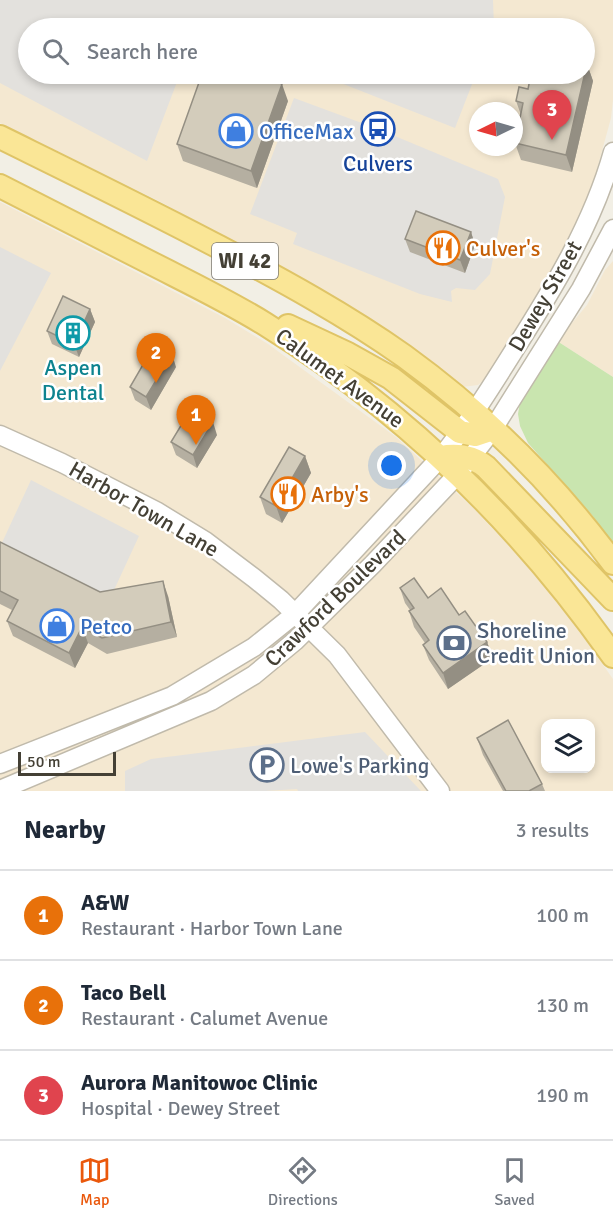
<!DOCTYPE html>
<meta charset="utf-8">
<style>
body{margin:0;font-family:Signika,sans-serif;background:#f2f2f3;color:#1f2937}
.controls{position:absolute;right:18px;bottom:18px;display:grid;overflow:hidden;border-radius:12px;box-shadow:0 3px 9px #0003}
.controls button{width:54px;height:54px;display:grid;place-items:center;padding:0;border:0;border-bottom:2px solid #e0e1e3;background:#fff;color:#1f2937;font:30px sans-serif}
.compass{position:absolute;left:469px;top:102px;width:54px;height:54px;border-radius:50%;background:#fff;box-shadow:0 3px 9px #0003;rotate:265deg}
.scale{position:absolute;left:18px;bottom:15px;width:98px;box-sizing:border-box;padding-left:6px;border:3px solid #444035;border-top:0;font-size:16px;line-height:21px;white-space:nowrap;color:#444035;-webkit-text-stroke:4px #fff;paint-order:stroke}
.you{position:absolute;left:392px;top:466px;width:21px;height:21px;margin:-15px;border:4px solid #fff;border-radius:50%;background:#1a73e8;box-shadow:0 0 0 9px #1a73e833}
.badge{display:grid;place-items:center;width:39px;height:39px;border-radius:50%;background:#ea580c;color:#fff;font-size:20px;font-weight:700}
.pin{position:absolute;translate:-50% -50px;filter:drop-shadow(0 2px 3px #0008)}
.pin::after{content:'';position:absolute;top:32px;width:21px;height:18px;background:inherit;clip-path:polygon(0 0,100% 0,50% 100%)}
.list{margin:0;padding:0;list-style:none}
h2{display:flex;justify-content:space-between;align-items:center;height:78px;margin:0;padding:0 24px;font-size:26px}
h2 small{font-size:20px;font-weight:400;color:#747a83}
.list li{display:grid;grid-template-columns:39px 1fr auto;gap:18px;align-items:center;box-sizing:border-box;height:90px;padding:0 24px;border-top:2px solid #e0e1e3}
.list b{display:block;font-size:22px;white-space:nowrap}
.list p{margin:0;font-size:20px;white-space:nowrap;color:#747a83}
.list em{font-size:20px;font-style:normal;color:#747a83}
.icon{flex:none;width:33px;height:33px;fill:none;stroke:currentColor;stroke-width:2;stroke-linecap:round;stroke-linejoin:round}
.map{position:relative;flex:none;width:613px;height:791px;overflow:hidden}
.search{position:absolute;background:#fff;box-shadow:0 3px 9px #0003;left:18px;right:18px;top:18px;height:66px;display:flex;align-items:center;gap:15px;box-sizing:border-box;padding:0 21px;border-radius:33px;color:#747a83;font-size:22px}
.sheet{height:348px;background:#fff}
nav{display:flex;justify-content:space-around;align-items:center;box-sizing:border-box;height:84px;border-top:2px solid #e0e1e3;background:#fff;font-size:16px;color:#747a83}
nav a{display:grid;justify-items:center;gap:3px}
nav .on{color:#ea580c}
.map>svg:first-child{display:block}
</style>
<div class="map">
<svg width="613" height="791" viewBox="0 0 613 791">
<rect width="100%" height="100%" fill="#f2efe5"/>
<path fill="#f4e8d1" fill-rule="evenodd" d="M0 0H613V100L611 118 593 184 565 247 507 346 485 379 478 385 462 387 367 317 316 288 161 202 0 123ZM28 28H584V74H28ZM478 111H514V147H478Z
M0 202 225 318 268 344 396 437 474 509 525 563 563 608 613 679V791H0ZM546 724H590V768H546Z
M613 261V377L557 341 587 305 605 270Z"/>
<path fill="#c9e5af" d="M557 341 613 377V544L592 515 528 443 520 426 518 414 520 402Z"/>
<path fill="#e3e1dd" d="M0 0H493L494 28H204L197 26 196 28H28V74H180L147 161 0 83Z
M318 74H476L455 128Z
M294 98 378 129 498 179 505 197 490 274 475 290 456 288 451 291 452 302 420 294 293 244 297 233 250 214Z
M0 247 51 273 0 371Z
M31 480 139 536 108 603 0 547Z
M365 732 421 791H298L297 789 265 791H125V771L151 759Z"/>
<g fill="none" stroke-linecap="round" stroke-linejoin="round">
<defs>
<path id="minor" d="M0 435 62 463 156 511 205 541 254 578 281 600 337 655 440 791
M0 764 172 696 254 647 295 614 441 457C468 424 491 387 513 352 553 289 593 224 613 152
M0 790 211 701 254 675 295 641 373 564 458 474 493 429 581 289 613 229"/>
<path id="major" d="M0 137C73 173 147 209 219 247 282 280 346 315 404 356 484 414 555 484 613 563
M0 186C50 211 99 237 149 262 188 282 228 301 265 324 403 410 520 524 613 656
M288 326 348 354 391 378 460 432 475 435 493 429
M441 457C458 454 472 456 486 467L613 599"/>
</defs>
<use href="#minor" stroke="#c0baab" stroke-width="21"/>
<use href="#major" stroke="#dfc467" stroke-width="26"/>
<use href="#minor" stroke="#fff" stroke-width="18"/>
<use href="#major" stroke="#fae696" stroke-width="22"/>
</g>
<path fill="#b5afa1" d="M587 64 593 81 572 172 521 160 515 143 521 115 516 101 528 89Z
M288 101 257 188 183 161 177 144Z
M471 232 475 245 465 273 410 252 405 239Z
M90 309 95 322 79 357 52 344 47 331Z
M176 367 151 410 135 400 130 387Z
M217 435 197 468 176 455 171 442Z
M305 456 311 473 282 523 266 514 260 497Z
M0 542 100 592 168 596 177 637 107 654 88 643 75 668 13 636 7 621 12 610 0 604Z
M400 588 428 598 459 615 487 642 493 658 448 689 429 660 423 645 425 643 414 627 409 611 410 610 405 603Z
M477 738 542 784 545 791H503L483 755Z"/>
<path fill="#948f83" d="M587 64 593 81 572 172 566 155Z
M282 84 288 101 257 188 251 171Z
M471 232 475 245 465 273 460 260Z
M90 309 95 322 79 357 74 344Z
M172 354 176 367 151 410 146 397Z
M213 422 217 435 197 468 193 455Z
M305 456 311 473 282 523 276 506Z
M163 581 168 596 177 637 171 622Z
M82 627 88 643 75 668 69 653Z
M487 642 493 658 448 689 443 673Z"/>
<path fill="#d3ccbb" stroke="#948f83" stroke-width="1.5" d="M585 64H587L566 155 515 143 523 103 516 101 519 87 528 89 531 74H585Z
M202 74H254L282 84 251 171 177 144Z
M416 211 471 232 460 260 405 239Z
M63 296 90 309 74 344 47 331Z
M155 344 172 354 146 397 130 387Z
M191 409 213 422 193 455 171 442Z
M289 447 305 456 276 506 260 497Z
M0 542 100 592 163 581 171 622 102 638 82 627 69 653 7 621 18 600 0 591Z
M414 578 428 598 441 588 459 615 465 611 487 642 443 673 423 645 429 640 409 611 414 608 400 588Z
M508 720 542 784 529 791H506L477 738Z"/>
<defs>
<symbol id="bus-ring" viewBox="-11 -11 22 22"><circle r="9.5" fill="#fff" stroke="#1a4fb4" stroke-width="1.5"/><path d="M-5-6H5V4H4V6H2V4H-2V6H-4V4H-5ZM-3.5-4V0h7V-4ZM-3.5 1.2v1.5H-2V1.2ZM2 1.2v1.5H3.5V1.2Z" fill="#1a4fb4"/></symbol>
<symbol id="shop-ring" viewBox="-11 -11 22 22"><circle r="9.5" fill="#fff" stroke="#3f7fe0" stroke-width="1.5"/><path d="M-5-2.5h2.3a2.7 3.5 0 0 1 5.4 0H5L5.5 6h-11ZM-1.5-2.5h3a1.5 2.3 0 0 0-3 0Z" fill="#3f7fe0"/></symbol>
<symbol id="restaurant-ring" viewBox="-11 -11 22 22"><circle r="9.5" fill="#fff" stroke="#e8710a" stroke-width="1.5"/><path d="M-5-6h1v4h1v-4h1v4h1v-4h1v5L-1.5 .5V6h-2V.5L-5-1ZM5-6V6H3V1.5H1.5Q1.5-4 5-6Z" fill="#e8710a"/></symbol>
<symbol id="building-ring" viewBox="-11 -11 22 22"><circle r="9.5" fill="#fff" stroke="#0f9aa8" stroke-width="1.5"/><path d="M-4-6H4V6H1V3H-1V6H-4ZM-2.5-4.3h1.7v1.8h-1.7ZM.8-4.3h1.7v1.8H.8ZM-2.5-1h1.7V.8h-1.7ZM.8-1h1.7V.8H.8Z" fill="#0f9aa8"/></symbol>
<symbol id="bank-ring" viewBox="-11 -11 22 22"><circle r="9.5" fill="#fff" stroke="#5c6f8a" stroke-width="1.5"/><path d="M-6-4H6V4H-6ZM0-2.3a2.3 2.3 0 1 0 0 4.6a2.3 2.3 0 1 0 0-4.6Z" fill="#5c6f8a"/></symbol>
<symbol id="parking-ring" viewBox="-11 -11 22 22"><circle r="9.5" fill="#fff" stroke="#5c6f8a" stroke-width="1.5"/><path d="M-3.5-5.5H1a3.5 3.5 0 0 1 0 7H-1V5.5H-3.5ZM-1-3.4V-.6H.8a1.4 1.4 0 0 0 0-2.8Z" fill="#5c6f8a"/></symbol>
</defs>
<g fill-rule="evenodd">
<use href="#bus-ring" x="359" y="110" width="38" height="38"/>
<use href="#shop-ring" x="217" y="112" width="38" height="38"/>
<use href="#restaurant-ring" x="424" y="229" width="38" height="38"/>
<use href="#building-ring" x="54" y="314" width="38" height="38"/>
<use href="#restaurant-ring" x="269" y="475" width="38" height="38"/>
<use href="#shop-ring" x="38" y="607" width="38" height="38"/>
<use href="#bank-ring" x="435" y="624" width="38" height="38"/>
<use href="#parking-ring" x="248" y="746" width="38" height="38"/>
</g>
<g text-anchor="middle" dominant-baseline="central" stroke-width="5" stroke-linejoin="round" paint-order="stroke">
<rect fill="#fff" stroke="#7c7972" stroke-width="1.5" x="212" y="243" width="66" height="36" rx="4.5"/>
<g font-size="21" font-weight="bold" fill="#444035">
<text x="245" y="261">WI 42</text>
</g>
<g font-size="22" fill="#366cbe" stroke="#fff" text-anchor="start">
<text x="259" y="131">OfficeMax</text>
<text x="80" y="626">Petco</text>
</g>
<g font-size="22" fill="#164399" stroke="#fff">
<text x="378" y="163">Culvers</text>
</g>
<g font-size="22" fill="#c56008" stroke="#fff" text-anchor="start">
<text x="466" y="248">Culver's</text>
<text x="311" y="494">Arby's</text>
</g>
<g font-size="22" fill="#444035" stroke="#fff">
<text transform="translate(545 296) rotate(-60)">Dewey Street</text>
<text transform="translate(340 378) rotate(36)">Calumet Avenue</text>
<text transform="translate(144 509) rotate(30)">Harbor Town Lane</text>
<text transform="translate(335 598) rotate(-44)">Crawford Boulevard</text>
</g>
<g font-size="22" fill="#0d838f" stroke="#fff">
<text x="73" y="367">Aspen<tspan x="73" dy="25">Dental</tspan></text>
</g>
<g font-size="22" fill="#4e5e75" stroke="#fff" text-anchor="start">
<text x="477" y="630">Shoreline<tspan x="477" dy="25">Credit Union</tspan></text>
<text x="290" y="765">Lowe's Parking</text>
</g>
</g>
</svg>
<div class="controls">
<button><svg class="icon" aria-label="layers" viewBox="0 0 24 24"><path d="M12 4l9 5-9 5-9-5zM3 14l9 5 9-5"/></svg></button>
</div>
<svg class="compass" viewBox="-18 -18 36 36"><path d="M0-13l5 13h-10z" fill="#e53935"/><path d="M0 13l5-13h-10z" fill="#747a83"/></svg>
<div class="scale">50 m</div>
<div class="you"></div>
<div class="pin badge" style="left:196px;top:445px;background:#e8710a">1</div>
<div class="pin badge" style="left:156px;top:383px;background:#e8710a">2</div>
<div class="pin badge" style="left:552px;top:140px;background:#e0444e">3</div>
<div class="search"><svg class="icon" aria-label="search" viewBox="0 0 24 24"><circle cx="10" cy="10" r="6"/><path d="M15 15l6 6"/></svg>Search here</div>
</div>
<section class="sheet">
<h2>Nearby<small>3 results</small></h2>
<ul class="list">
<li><span class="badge" style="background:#e8710a">1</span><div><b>A&amp;W</b><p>Restaurant · Harbor Town Lane</p></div><em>100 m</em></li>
<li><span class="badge" style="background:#e8710a">2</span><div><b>Taco Bell</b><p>Restaurant · Calumet Avenue</p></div><em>130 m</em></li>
<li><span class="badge" style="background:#e0444e">3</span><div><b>Aurora Manitowoc Clinic</b><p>Hospital · Dewey Street</p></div><em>190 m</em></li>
</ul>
</section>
<nav>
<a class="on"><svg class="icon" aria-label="map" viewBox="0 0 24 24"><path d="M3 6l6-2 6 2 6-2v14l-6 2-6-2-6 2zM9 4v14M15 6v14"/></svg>Map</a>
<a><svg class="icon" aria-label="directions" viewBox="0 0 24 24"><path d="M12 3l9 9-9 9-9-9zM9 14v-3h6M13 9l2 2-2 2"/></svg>Directions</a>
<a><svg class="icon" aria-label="saved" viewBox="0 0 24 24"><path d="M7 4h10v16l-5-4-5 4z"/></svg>Saved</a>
</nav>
